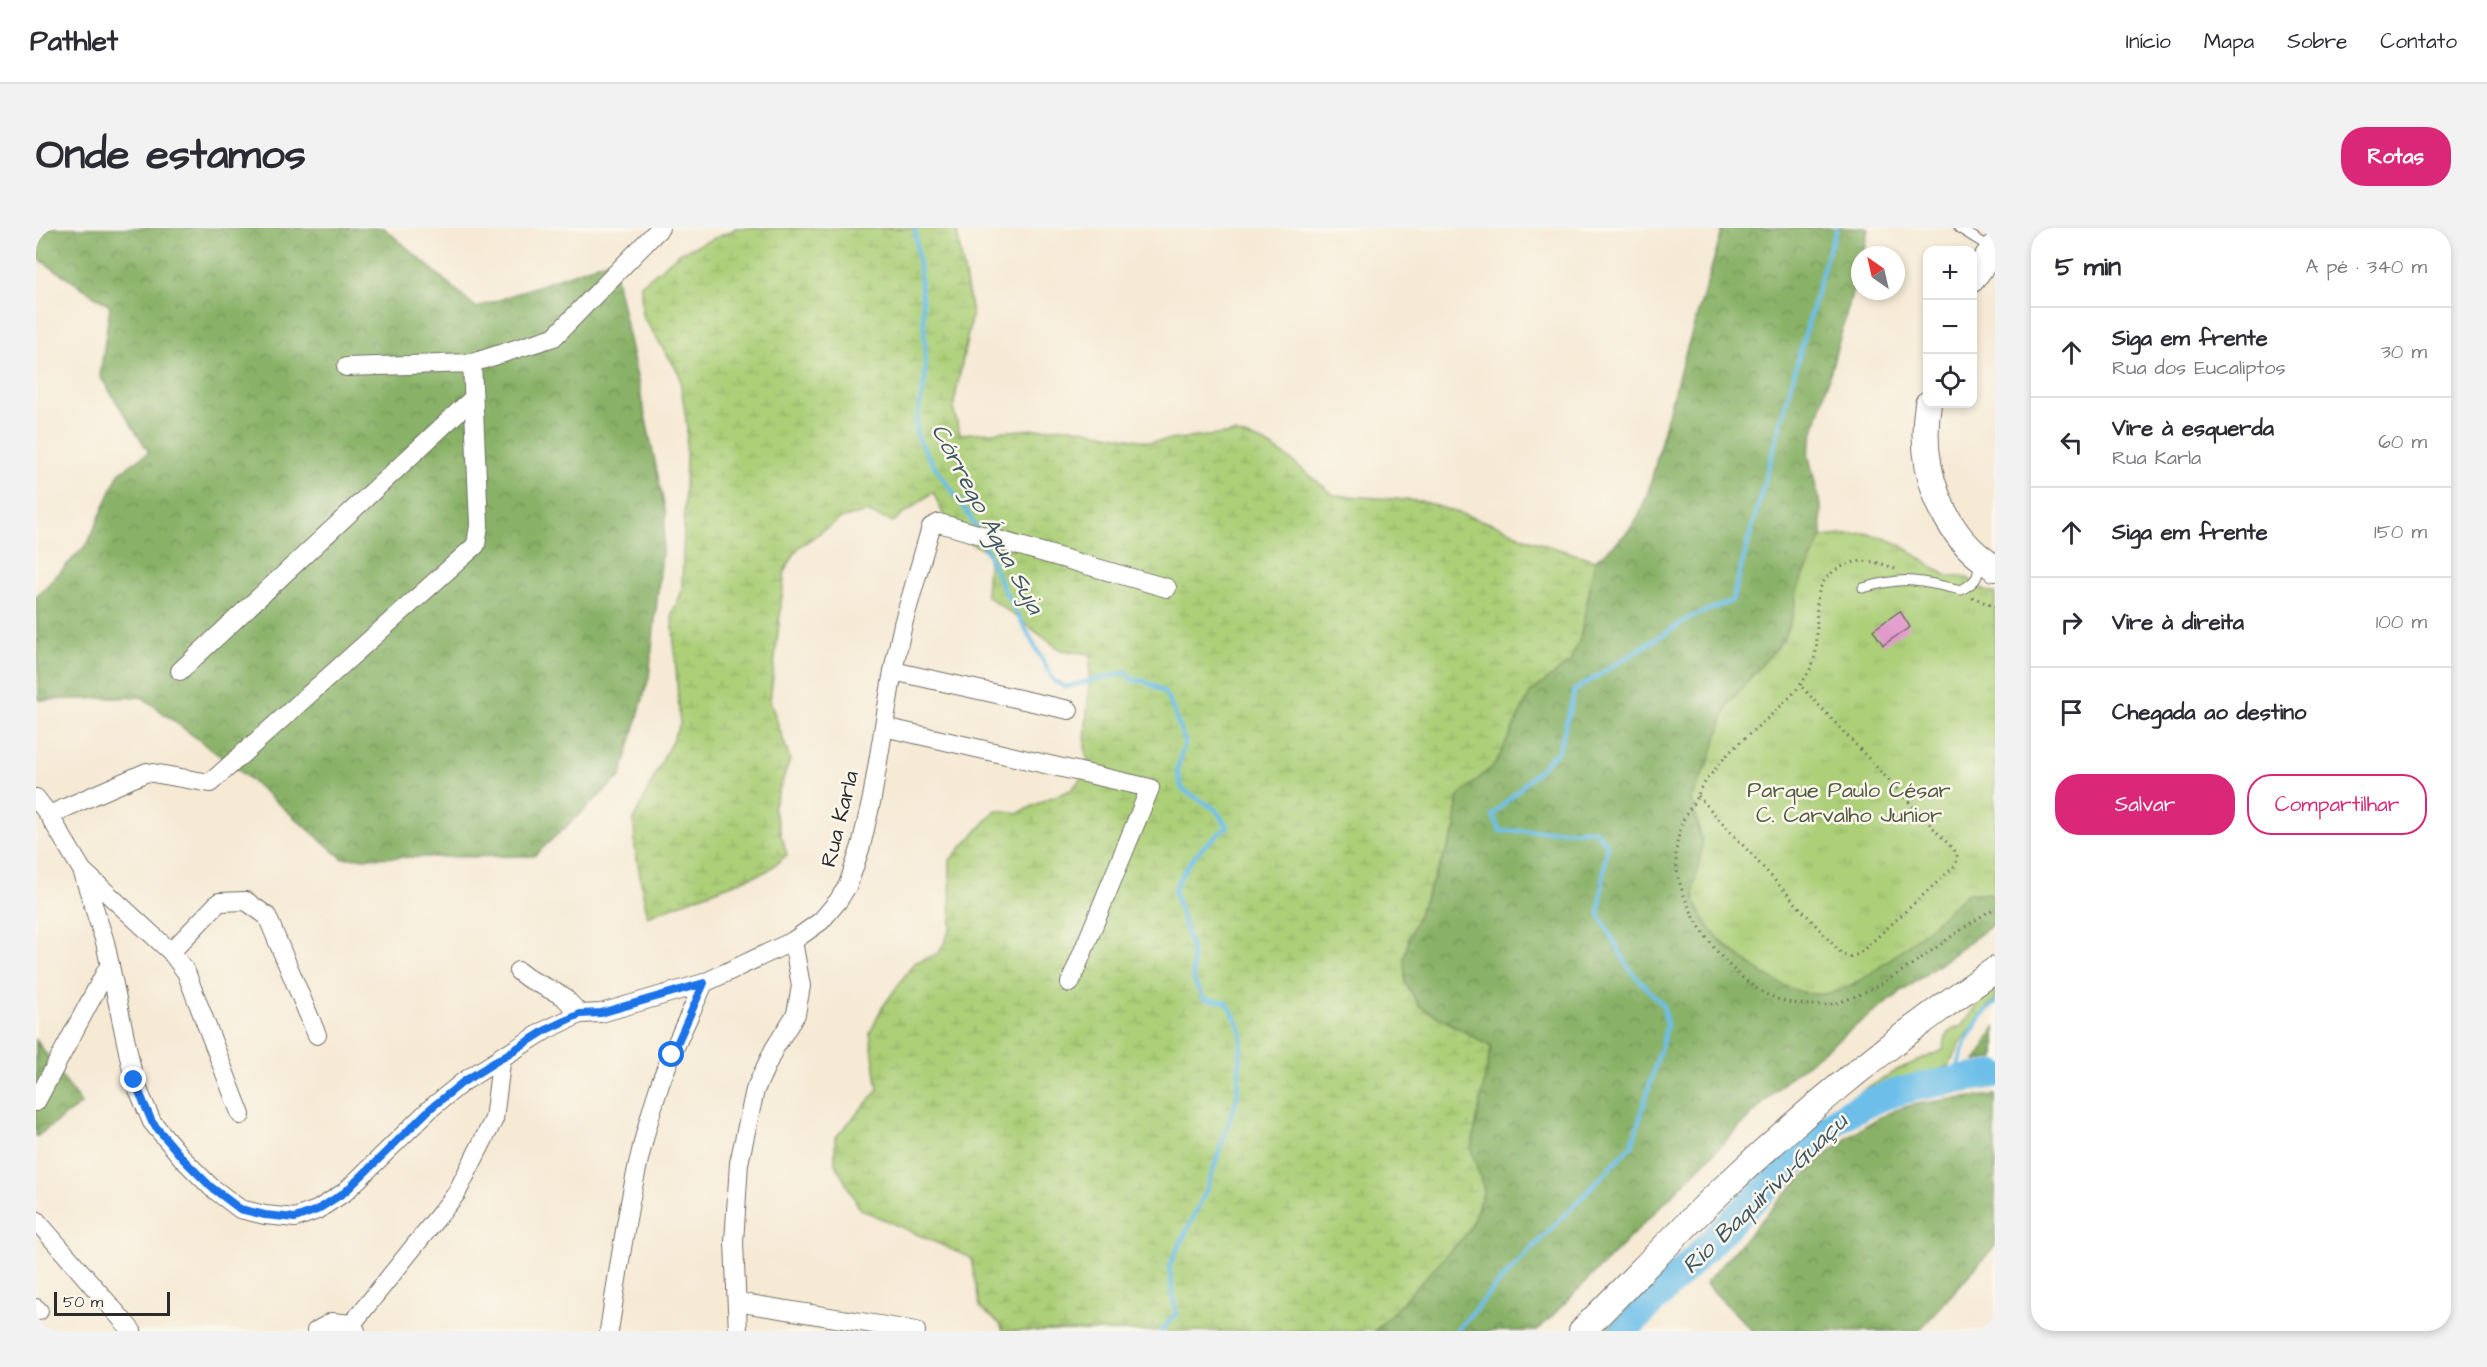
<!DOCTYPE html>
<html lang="pt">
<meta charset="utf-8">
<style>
body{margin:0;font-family:"Architects Daughter",sans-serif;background:#f2f2f3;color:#2b2b33}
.controls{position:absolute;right:18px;top:18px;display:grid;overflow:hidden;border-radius:12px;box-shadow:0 3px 9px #0003}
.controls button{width:54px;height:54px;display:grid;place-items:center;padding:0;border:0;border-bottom:2px solid #e1e1e2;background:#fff;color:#2b2b33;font:30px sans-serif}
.compass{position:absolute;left:1815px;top:18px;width:54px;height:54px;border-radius:50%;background:#fff;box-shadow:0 3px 9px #0003;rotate:326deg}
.scale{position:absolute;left:18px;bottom:15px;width:116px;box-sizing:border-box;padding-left:6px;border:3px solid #2b2b2b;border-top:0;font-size:16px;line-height:21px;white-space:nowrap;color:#2b2b2b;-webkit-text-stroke:4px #fbf7ec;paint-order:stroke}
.stop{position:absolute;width:18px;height:18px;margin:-14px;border:4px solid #1a73e8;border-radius:50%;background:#fff}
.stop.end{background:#1a73e8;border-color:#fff;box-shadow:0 2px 6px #0008}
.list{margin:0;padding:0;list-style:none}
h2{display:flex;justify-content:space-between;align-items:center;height:78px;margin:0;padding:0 24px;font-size:26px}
h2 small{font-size:20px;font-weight:400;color:#7c7c81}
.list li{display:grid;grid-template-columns:39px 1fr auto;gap:18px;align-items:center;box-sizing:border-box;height:90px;padding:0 24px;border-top:2px solid #e1e1e2}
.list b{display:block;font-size:22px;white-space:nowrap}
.list p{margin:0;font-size:20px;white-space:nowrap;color:#7c7c81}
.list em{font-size:20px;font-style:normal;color:#7c7c81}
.actions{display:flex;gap:12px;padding:18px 24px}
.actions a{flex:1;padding:14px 0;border:2px solid #db2777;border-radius:24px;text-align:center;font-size:21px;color:#db2777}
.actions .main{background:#db2777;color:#fff}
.icon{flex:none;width:33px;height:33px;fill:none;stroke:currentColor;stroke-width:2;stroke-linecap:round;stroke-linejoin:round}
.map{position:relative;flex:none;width:1959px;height:1103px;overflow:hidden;border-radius:24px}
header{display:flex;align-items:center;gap:36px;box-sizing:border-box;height:84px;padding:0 30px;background:#fff;border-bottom:2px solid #e1e1e2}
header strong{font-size:28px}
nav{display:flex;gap:33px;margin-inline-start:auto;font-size:21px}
.intro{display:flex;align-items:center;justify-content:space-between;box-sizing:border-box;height:144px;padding:0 36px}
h1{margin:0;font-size:42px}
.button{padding:15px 27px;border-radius:24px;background:#db2777;color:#fff;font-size:21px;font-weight:700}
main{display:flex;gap:36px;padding:0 36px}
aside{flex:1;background:#fff;border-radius:24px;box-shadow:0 3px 9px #0003}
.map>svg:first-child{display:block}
</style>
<header>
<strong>Pathlet</strong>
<nav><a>Início</a><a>Mapa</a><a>Sobre</a><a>Contato</a></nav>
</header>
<div class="intro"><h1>Onde estamos</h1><a class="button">Rotas</a></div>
<main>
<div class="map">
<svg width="1959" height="1103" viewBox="0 0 1959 1103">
<defs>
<pattern id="forest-crowns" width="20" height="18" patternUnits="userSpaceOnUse" patternTransform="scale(1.5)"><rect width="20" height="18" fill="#89b268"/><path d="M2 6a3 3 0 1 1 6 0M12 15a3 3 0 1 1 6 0" fill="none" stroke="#709156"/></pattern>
<pattern id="wetland-marsh" width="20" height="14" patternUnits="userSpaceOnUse" patternTransform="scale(1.5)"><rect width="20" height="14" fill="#accf78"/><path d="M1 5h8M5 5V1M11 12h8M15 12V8" fill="none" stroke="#94b268"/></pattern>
<pattern id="park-tufts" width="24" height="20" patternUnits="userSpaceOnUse" patternTransform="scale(1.5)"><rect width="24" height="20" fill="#accf78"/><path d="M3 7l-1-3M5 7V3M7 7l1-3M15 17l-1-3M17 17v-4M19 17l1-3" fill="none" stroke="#94b268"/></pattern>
</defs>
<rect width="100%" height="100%" fill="#fbf7ec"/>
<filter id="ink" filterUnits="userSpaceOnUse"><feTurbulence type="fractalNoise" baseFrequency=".0167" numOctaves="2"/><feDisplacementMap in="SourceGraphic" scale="12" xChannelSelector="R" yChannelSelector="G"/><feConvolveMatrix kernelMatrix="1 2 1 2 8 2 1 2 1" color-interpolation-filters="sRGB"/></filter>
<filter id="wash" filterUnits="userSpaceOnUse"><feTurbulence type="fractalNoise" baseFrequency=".008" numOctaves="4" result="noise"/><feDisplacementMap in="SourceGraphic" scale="24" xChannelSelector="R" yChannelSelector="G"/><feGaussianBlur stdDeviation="1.35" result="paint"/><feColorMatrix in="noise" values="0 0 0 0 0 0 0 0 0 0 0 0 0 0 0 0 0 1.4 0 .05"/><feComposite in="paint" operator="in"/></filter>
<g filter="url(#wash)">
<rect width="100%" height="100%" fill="#f6ead5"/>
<path fill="#accf78" stroke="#6c7d52" stroke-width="1.5" d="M1959 760V772L1953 777 1925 815 1913 838 1814 879 1797 891 1677 1002 1579 1103H1568L1735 937 1802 877 1861 842 1907 822 1910 809 1916 801 1926 798 1950 766Z"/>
<path fill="url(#forest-crowns)" stroke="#5a6e4a" stroke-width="1.5" d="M0 0H348L441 80 576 31 630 286 613 449 585 548 498 628 306 630 205 544 106 469 3 472 0 369 52 315 83 245 113 224 64 148 74 78 0 29Z
M1687 0H1832L1827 27H1824V37L1772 225 1785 280 1786 309 1762 360 1757 387 1747 412 1692 476 1675 529 1655 571 1666 616 1658 671 1688 717 1733 750 1817 757 1842 740 1932 665H1953L1959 672V695L1818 799 1749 853 1501 1103H1339L1433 1003 1448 962 1435 922 1455 819 1383 778 1369 755 1368 730 1375 703 1420 601 1421 570 1460 535 1494 465 1534 434 1544 410 1559 332C1573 321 1588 310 1599 294 1614 271 1624 214 1632 185 1649 123 1670 62 1687 0Z
M1959 800V830L1940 833Z
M0 812 45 876 0 909Z
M1959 867V1018L1883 1103H1717L1669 1055C1720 1000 1797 900 1869 879 1893 872 1933 870 1959 867Z"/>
<path fill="url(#wetland-marsh)" stroke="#6c7d52" stroke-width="1.5" d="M699 0H920L936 86 917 180 924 206 1034 199 1114 214 1199 205 1227 214 1250 228 1298 267 1385 273 1466 299 1493 312 1559 332 1544 410 1534 434 1494 465 1460 535 1421 570 1420 600 1375 703 1368 730 1369 755 1383 778 1455 819 1435 922 1448 962 1433 1003 1339 1103H967L964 1096 944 1080 935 1030 824 981 799 935V910L842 862 834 805 846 780 878 735 903 725 915 700 914 632 960 582 983 585 1011 571 1035 562 1053 542 1049 517 1055 426 1025 422 950 367 953 323 917 308 897 264 857 294 830 284 804 291 762 320 749 342 734 473 754 532 737 579 751 627 731 643 611 688 599 619 598 591 644 496 636 386 646 363 651 198 643 145 606 87 605 57 645 24 696 3Z"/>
<path fill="url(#park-tufts)" stroke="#6c7d52" stroke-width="1.5" d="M1829 305C1870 313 1876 328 1908 346 1914 350 1924 347 1931 350 1940 354 1948 366 1959 365V672L1953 665H1932C1900 692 1828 763 1787 766 1761 768 1736 752 1716 738 1692 720 1670 703 1660 674 1653 657 1667 634 1666 616 1665 601 1658 585 1655 571L1675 529 1692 476 1747 412 1757 387 1762 360 1786 309Z"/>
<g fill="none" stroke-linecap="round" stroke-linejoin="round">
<path stroke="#6dbfe9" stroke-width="4.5" d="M879 0C884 49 890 98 889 147 889 163 879 188 880 202 883 224 928 274 940 300
M946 313 968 362 1018 453 1030 459 1091 444 1096 452 1109 453 1128 464 1136 479 1149 514 1141 542 1146 561 1179 581 1192 599C1165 618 1152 632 1138 662L1155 720 1158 753 1168 771 1191 774 1206 803 1201 870 1170 963 1133 1039 1140 1086 1125 1103
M1919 851C1925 824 1936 793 1959 775
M1420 1103 1458 1060 1596 917 1631 798 1627 777 1594 742 1563 686 1571 616 1559 602 1464 603 1457 587 1523 522 1539 462 1655 389 1696 373 1790 30 1801 0"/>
<path stroke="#6dbfe9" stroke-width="28" d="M1588 1103 1697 992 1801 892C1849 859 1903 855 1959 846"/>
</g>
<g id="blocks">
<path fill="#e29acd" d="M1864 383 1874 399 1847 417 1837 402Z"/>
</g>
</g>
<g filter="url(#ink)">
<use href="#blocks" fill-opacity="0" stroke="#726e66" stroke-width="1.5"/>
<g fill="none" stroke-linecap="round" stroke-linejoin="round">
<defs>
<path id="service" d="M1923 0 1955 20
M1827 360C1870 348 1882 352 1925 362 1940 354 1944 349 1942 332"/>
<path id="minor" d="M436 135 518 109 624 0
M144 443 437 170
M857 443 1033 482
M848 499 1114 560 1034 755
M0 570 13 587 46 642 69 714 98 852 116 894 148 932 175 959 204 981 229 987 259 990 281 982 309 964 395 880 427 854 510 802 544 786 565 785 668 755 757 713 785 693 802 673 812 657 825 618 836 570 857 443 867 396 895 299 903 295 1131 360
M13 587 111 544 174 555 440 317 443 297 436 135 310 139
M47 643 135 724 150 744 205 887
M135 724 183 674 210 673 231 688 281 807
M482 743 491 750 527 768 544 786
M0 874 74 736
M0 992 96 1103
M701 1074 880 1103
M0 1080 3 1083
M316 1096 420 966 458 891 466 827
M280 1103 296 1094 316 1096 320 1103
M573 1103C586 1020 597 936 624 856 636 822 653 789 668 755
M702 1103 698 1015 703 935 719 862 738 821 760 786 765 758 757 713"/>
<path id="secondary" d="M1936 51 1959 19
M1892 176C1882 237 1904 307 1959 340
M1546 1103C1593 1056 1639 1007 1687 961 1771 881 1863 807 1959 742"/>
</defs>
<use href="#service" stroke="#726e66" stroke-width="11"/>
<use href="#minor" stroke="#726e66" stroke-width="20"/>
<use href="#secondary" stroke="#726e66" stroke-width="28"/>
<path stroke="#726e66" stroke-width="3" stroke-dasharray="1.5 4.5" stroke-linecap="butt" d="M1859 341C1845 334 1829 331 1815 335 1767 351 1785 387 1780 423 1778 436 1772 446 1765 456 1745 482 1715 502 1692 526 1682 537 1673 549 1664 561 1661 573 1651 582 1647 593 1643 602 1640 619 1640 629 1640 678 1689 746 1732 767 1752 777 1783 780 1804 774 1862 755 1907 710 1959 680
M1936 369 1959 379
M1662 568 1806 726 1814 729 1823 726 1920 637 1921 628 1917 621 1764 457"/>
<use href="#service" stroke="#fff" stroke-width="9"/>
<use href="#minor" stroke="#fff" stroke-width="18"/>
<use href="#secondary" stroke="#fff" stroke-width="26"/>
</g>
</g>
<g fill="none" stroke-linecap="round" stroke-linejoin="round" filter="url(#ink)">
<path stroke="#1a73e8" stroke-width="8" d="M98 852 116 894 148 932 175 959 204 981 229 987 259 990 281 982 309 964 395 880 427 854 510 802 544 786 565 785 668 755 636 827"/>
</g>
<g text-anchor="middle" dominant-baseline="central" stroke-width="5" stroke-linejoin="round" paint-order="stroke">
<g font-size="22" fill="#525c42" stroke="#fbf7ec">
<text x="1813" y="562">Parque Paulo César<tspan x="1813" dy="25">C. Carvalho Junior</tspan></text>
</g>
<g font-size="22" fill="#2b2b2b" stroke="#fbf7ec">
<text transform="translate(804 591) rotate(-76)">Rua Karla</text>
</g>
<g font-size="24" font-style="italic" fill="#3f5764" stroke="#fbf7ec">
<text transform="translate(951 291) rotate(62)">Córrego Água Suja</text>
<text transform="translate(1729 966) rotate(-44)">Rio Baquirivu-Guaçu</text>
</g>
</g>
</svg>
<div class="controls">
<button>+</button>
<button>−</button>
<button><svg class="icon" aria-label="locate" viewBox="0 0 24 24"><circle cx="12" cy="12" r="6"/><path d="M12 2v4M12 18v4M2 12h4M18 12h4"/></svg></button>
</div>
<svg class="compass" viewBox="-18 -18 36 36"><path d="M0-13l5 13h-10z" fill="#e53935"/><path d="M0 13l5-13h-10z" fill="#7c7c81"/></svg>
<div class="scale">50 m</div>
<div class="stop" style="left:636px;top:827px"></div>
<div class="stop end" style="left:98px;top:852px"></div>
</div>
<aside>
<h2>5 min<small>A pé · 340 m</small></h2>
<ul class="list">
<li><svg class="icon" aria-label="ahead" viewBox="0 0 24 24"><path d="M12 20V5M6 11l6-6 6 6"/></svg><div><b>Siga em frente</b><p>Rua dos Eucaliptos</p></div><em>30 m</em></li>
<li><svg class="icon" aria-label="left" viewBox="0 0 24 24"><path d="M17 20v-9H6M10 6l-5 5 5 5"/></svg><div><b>Vire à esquerda</b><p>Rua Karla</p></div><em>60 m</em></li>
<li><svg class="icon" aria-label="ahead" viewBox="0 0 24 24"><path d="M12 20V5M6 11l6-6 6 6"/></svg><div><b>Siga em frente</b></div><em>150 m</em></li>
<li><svg class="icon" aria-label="right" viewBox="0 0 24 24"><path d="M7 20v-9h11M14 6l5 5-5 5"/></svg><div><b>Vire à direita</b></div><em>100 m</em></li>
<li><svg class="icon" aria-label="arrive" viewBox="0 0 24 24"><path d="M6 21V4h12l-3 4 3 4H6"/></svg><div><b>Chegada ao destino</b></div></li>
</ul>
<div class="actions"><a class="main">Salvar</a><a>Compartilhar</a></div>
</aside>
</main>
